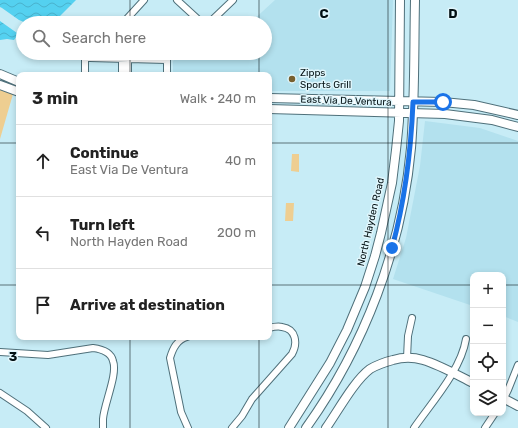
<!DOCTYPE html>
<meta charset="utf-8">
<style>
body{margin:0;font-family:Rubik,sans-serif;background:#f2f2f2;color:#222}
.controls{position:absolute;right:12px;bottom:12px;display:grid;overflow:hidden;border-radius:8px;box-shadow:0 2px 6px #0003}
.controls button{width:36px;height:36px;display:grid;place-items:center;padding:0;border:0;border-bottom:1px solid #e0e0e0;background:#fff;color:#222;font:20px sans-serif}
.stop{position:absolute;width:12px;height:12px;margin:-9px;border:3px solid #1a73e8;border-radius:50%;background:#fff}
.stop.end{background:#1a73e8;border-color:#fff;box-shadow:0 1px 4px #0008}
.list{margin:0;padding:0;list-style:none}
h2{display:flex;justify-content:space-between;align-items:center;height:52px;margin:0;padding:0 16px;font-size:17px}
h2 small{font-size:13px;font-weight:400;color:#767676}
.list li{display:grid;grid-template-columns:26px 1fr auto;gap:12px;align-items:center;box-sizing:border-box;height:72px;padding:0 16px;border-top:1px solid #e0e0e0}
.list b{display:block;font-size:15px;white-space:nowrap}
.list p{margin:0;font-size:13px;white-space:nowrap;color:#767676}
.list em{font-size:13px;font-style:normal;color:#767676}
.icon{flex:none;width:22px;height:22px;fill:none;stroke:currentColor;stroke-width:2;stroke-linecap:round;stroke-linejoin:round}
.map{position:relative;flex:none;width:518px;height:428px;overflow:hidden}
.search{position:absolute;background:#fff;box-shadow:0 2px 6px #0003;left:16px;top:16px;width:256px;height:44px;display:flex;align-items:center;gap:10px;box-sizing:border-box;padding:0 14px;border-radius:22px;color:#767676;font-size:15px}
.panel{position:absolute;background:#fff;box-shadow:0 2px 6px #0003;left:16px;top:72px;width:256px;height:268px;border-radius:8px}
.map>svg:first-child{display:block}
</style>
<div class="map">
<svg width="518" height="428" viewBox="0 0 518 428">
<defs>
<pattern id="water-waves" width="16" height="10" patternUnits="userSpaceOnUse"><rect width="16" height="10" fill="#54d1f0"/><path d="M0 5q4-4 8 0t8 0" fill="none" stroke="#48b2cd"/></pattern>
</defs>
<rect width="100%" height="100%" fill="#c7ecf6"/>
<path fill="#b3e1ee" d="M275 0H393L390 91H269V75H173V61L182 53H265V23H250Z
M425 121 480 128 518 141V322L503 316V275H473V306L393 279 406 238 420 166Z"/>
<path fill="#eece91" d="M0 89 13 94 0 139Z
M292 154H299V172L291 171Z
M286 203H294L293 221H285Z"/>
<path fill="url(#water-waves)" d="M0 0H76L57 19 45 23H26L19 20 2 8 0 7Z
M0 21 17 33 16 37 14 40 7 39 0 40Z"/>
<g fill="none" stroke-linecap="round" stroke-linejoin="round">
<defs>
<path id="street" d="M177 0 202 23
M123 23 144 0
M209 23 233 0
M85 75V58H90L167 60V75
M122 75V59
M128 75V59
M187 337C177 340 173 348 170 358L181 412 188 428
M0 352 48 355 93 348C101 349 111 352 113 361 118 374 104 404 103 419 103 422 103 425 103 428
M407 358 408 336 412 318
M0 393 27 411 46 428
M503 400 508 390 518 365
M232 428 242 416 252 399 292 354C298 343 296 329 282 327 278 326 273 327 269 328
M414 428C432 402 461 370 466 339
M485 428 495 413"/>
<path id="secondary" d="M0 74 19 82
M0 85 19 92
M269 98 443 102 474 105 518 115
M269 109 445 114 492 120 518 127
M503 398 518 406
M289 428 330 363 347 330 365 287 375 256 381 233 392 183 396 150 399 121 400 0
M306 428C364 347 402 248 411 148 415 99 414 49 415 0
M326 428C338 411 354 381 370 369 377 365 385 362 393 360 403 357 413 357 423 360 440 365 457 375 473 383"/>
</defs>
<use href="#street" stroke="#4f707a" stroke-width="8"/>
<use href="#secondary" stroke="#4f707a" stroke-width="10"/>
<use href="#street" stroke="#fff" stroke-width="6"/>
<use href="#secondary" stroke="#fff" stroke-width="8"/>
</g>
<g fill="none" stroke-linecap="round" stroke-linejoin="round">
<path stroke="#1a73e8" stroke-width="5" d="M392 248C405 200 411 151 413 102H443"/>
</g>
<path fill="none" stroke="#041114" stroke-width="1" stroke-opacity="0.55" d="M130 0V23M259 0V23M388 0V428M130 53V75M259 53V75M0 143H19M269 143H518M0 285H19M269 285H473M503 285H518M130 337V428M259 337V428"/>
<circle fill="#776030" stroke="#e0f6fc" stroke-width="1.5" cx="292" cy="79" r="4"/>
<g text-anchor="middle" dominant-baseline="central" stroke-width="3" stroke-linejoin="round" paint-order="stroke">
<g font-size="10" fill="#041114" stroke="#e0f6fc" text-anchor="start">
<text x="300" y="73">Zipps<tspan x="300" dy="12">Sports Grill</tspan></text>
</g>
<g font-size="10" fill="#041114" stroke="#e0f6fc">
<text transform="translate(346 101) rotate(2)">East Via De Ventura</text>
<text transform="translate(371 222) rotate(-77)">North Hayden Road</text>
</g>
</g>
<g font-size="13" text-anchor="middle" font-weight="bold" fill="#041114" stroke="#e0f6fc" stroke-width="3" stroke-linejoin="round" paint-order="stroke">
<text x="324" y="18">C</text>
<text x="453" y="18">D</text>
<text x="13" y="361">3</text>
</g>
</svg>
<div class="controls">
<button>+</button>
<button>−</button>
<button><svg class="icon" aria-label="locate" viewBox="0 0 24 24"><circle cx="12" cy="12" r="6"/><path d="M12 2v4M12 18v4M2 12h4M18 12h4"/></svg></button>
<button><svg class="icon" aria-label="layers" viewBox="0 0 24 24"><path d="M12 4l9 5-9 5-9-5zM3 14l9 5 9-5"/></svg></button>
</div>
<div class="stop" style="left:443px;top:102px"></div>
<div class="stop end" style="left:392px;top:248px"></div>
<div class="search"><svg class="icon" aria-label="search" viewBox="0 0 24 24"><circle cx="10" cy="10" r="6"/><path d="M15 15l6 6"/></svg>Search here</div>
<section class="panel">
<h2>3 min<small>Walk · 240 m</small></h2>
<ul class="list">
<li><svg class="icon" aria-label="ahead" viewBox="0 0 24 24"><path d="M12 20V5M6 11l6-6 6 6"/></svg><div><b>Continue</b><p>East Via De Ventura</p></div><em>40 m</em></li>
<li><svg class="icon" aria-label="left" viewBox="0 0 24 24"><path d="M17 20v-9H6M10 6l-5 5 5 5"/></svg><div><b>Turn left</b><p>North Hayden Road</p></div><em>200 m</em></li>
<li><svg class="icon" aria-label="arrive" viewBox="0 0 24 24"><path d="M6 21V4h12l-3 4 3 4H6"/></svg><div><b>Arrive at destination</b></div></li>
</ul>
</section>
</div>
